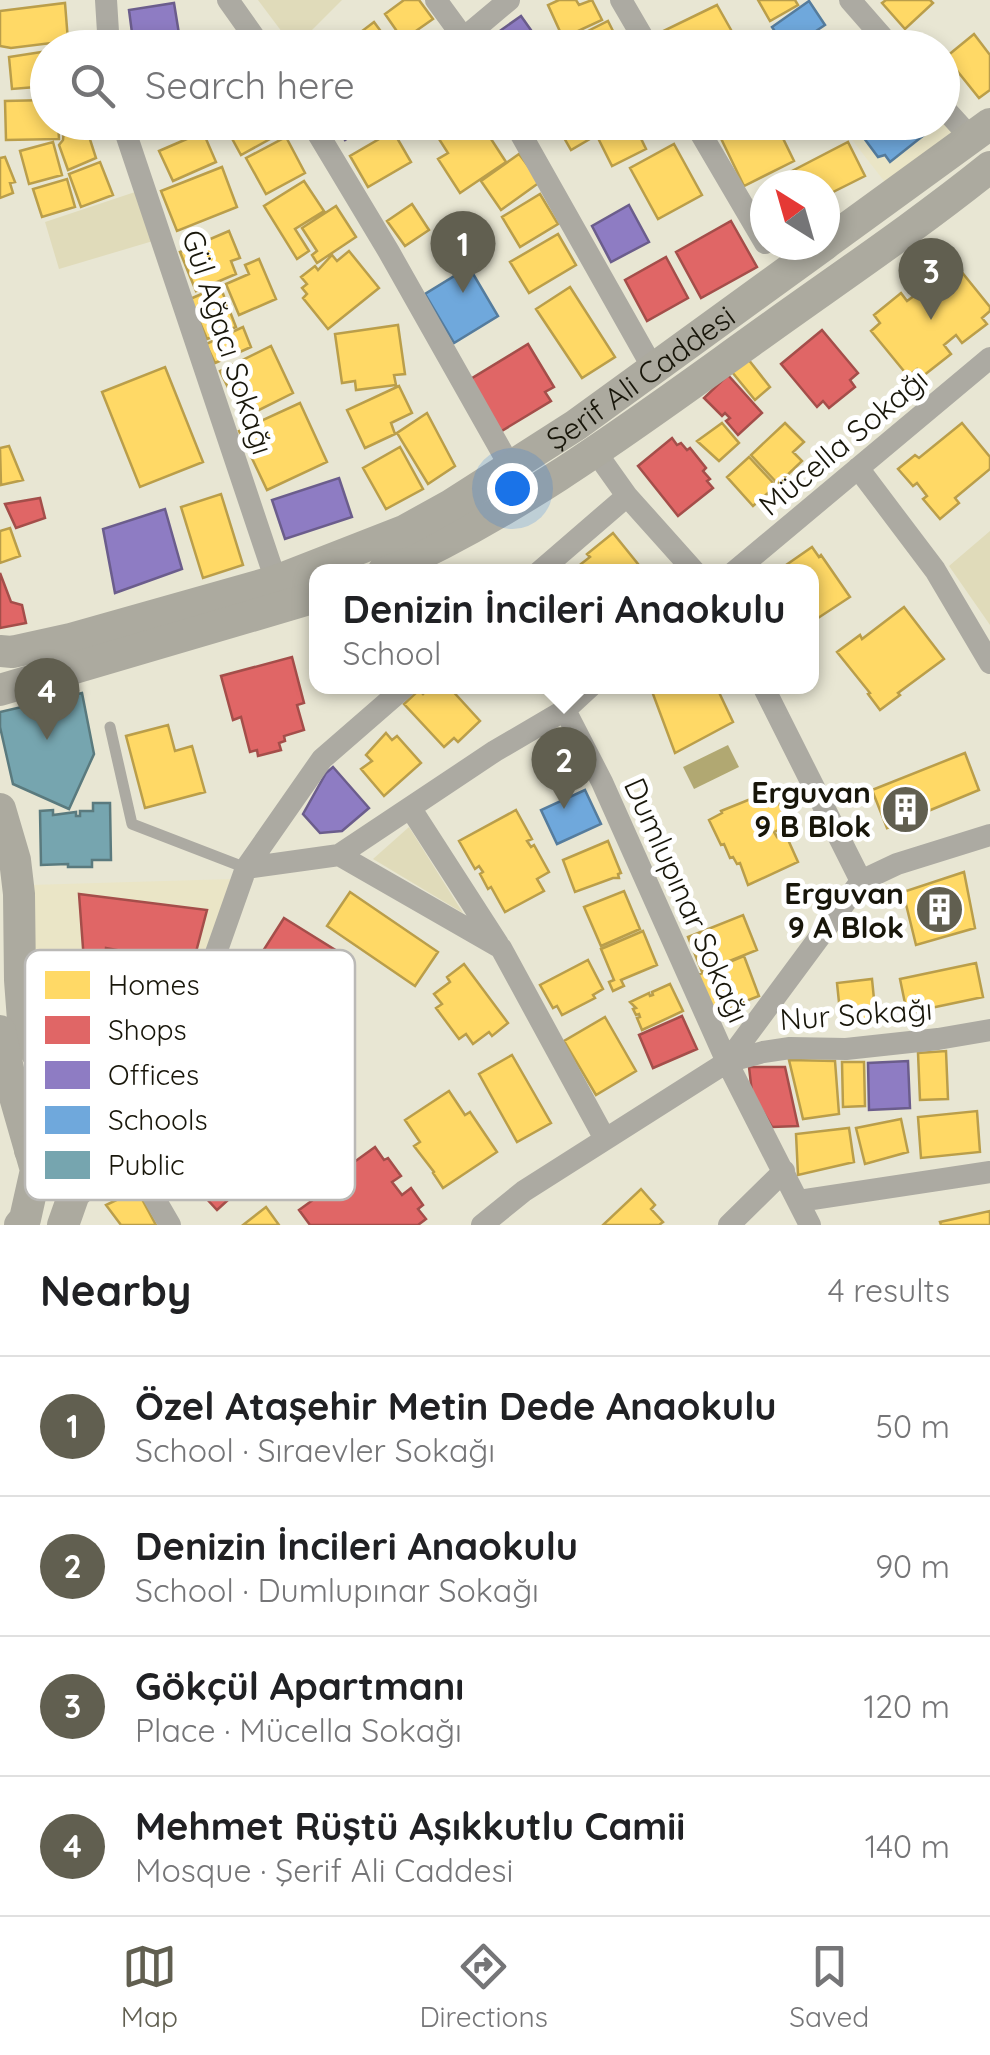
<!DOCTYPE html>
<meta charset="utf-8">
<style>
body{margin:0;font-family:Quicksand,sans-serif;background:#f6f6f6;color:#202124}
.compass{position:absolute;left:750px;top:170px;width:90px;height:90px;border-radius:50%;background:#fff;box-shadow:0 5px 15px #0003;rotate:323deg}
.you{position:absolute;left:512px;top:488px;width:35px;height:35px;margin:-25px;border:8px solid #fff;border-radius:50%;background:#1a73e8;box-shadow:0 0 0 15px #1a73e833}
.badge{display:grid;place-items:center;width:65px;height:65px;border-radius:50%;background:#615f50;color:#fff;font-size:32px;font-weight:700}
.pin{position:absolute;translate:-50% -82px;filter:drop-shadow(0 2px 5px #0008)}
.pin::after{content:'';position:absolute;top:52px;width:35px;height:30px;background:inherit;clip-path:polygon(0 0,100% 0,50% 100%)}
.popup{position:absolute;left:309px;top:564px;width:510px;height:130px;box-sizing:border-box;display:grid;place-content:center;border-radius:20px;background:#fff;filter:drop-shadow(0 2px 8px #0005);font-size:32px;white-space:nowrap;color:#757577}
.popup b{font-size:38px;color:#202124}
.popup::after{content:'';position:absolute;left:50%;top:100%;margin-left:-20px;border:20px solid transparent;border-top-color:#fff}
.list{margin:0;padding:0;list-style:none}
h2{display:flex;justify-content:space-between;align-items:center;height:130px;margin:0;padding:0 40px;font-size:42px}
h2 small{font-size:32px;font-weight:400;color:#757577}
.list li{display:grid;grid-template-columns:65px 1fr auto;gap:30px;align-items:center;box-sizing:border-box;height:140px;padding:0 40px;border-top:2px solid #e0e0e0}
.list b{display:block;font-size:38px;white-space:nowrap}
.list p{margin:0;font-size:32px;white-space:nowrap;color:#757577}
.list em{font-size:32px;font-style:normal;color:#757577}
.icon{flex:none;width:55px;height:55px;fill:none;stroke:currentColor;stroke-width:2;stroke-linecap:round;stroke-linejoin:round}
.map{position:relative;flex:none;width:990px;height:1225px;overflow:hidden}
.search{position:absolute;background:#fff;box-shadow:0 5px 15px #0003;left:30px;right:30px;top:30px;height:110px;display:flex;align-items:center;gap:25px;box-sizing:border-box;padding:0 35px;border-radius:55px;color:#757577;font-size:38px}
.sheet{height:690px;background:#fff}
nav{display:flex;justify-content:space-around;align-items:center;box-sizing:border-box;height:140px;border-top:2px solid #e0e0e0;background:#fff;font-size:28px;color:#757577}
nav a{display:grid;justify-items:center;gap:5px}
nav .on{color:#615f50}
.map>svg:first-child{display:block}
</style>
<div class="map">
<svg width="990" height="1225" viewBox="0 0 990 1225">
<rect width="100%" height="100%" fill="#e8e6d3"/>
<path fill="#eae5c6" d="M943 122 956 138 891 190 839 123Z
M232 879 163 1077 117 1114 80 1081 35 1029 30 885Z"/>
<path fill="#e0dbba" d="M258 0H342L294 48Z
M135 192 153 241 59 269 45 222Z
M990 531V625L949 566Z
M409 827 463 913 373 859Z"/>
<path fill="#b1a872" d="M728 745 739 767 694 789 683 767Z"/>
<path fill="#ffd966" stroke="#ba9e4a" stroke-width="2.5" d="M404 0H419L433 19 403 40 385 14Z
M559 0H576L579 5 592 0 602 20 563 38 548 5Z
M758 0H795L798 5 770 21Z
M886 0H930L933 3 905 29 882 3Z
M65 3 68 41 11 48 0 46V11Z
M717 5 735 37 714 48H662L655 35Z
M608 21 619 43 611 48H576L572 39Z
M374 22 388 41 379 48H347L345 44Z
M974 34 990 55V90L979 98 946 57Z
M48 51V86L12 89 9 57Z
M48 100V122L80 123H58L59 139 6 140 5 101Z
M223 122H272L279 134 241 155Z
M440 122H480L506 162 460 193 438 159 448 153 432 128Z
M555 122H594L600 133 571 150Z
M629 122H633L646 149 612 166 598 138Z
M713 122H775L794 161 744 186Z
M86 127 96 158 68 170 59 145 63 140 64 129Z
M393 131 411 162 368 187 350 156Z
M203 132 216 162 173 181 159 151Z
M286 137 305 173 266 194 246 158Z
M53 142 62 175 29 184 20 151Z
M848 142 865 176 825 196V185H799L792 171Z
M674 144 702 195 658 219 630 168Z
M519 154 540 182 501 210 481 181Z
M5 157 15 182 10 183 13 193 0 198V158Z
M100 162 113 195 81 207 69 174Z
M222 167 237 207 177 231 161 191Z
M67 179 75 207 42 217 33 189Z
M304 181 324 211 295 229 309 251 297 259 264 206Z
M540 194 558 224 520 247 502 217Z
M412 204 429 230 405 246 387 221Z
M336 206 356 237 317 263 312 255 317 251 302 228Z
M229 231 240 258 231 261 236 274 196 291 180 252Z
M558 234 576 265 529 293 510 262Z
M349 251 379 288 328 329 303 298 307 294 302 288 307 284 301 277 315 266 318 270 332 255 337 261Z
M259 259 276 299 239 315 226 284 249 274 245 265Z
M952 260 990 307V311L982 318 987 324 962 343 956 335 944 345 951 354 923 376 917 369 908 376 871 331 880 323 874 315 901 293 907 301 918 293 910 283 938 261 943 267Z
M220 286 236 327 207 339 190 299Z
M570 287 615 357 582 378 536 309Z
M398 325 405 374 394 375 396 385 356 390 355 381 342 383 335 334Z
M243 327 251 347 215 363 206 344Z
M271 346 293 393 243 418 220 371Z
M748 359 770 387 755 400 732 372Z
M165 367 203 462 140 487 102 392Z
M399 386 412 413 391 423 395 434 365 448 347 410Z
M300 403 327 462 267 490 239 431Z
M427 413 455 466 428 484 397 433Z
M722 423 739 443 719 461 697 441Z
M785 423 804 442 793 452 802 461 778 484 751 455Z
M962 423 990 457V469L955 498 959 503 940 519 923 499 927 496 917 483 913 486 898 469 915 455 919 458Z
M9 446 23 480 1 485 0 448Z
M400 447 423 489 386 509 363 468Z
M749 457 776 486 753 506 727 477Z
M221 494 243 565 203 578 181 507Z
M10 528 20 556 0 563V531Z
M613 533 638 564 635 566 639 572H587L581 564 590 557 587 554Z
M812 547 819 557 821 555 850 597 812 622V572H776Z
M904 607 944 659 898 693 900 695 880 710 868 694 870 693 837 652 860 635 862 639Z
M431 686H448L480 721 458 742 454 738 444 747 404 704 419 690 423 694Z
M650 686H716L733 722 675 753Z
M168 725 175 751 192 746 205 792 145 808 126 736Z
M386 733 392 740 397 736 421 763 384 796 361 769 372 761 366 755Z
M965 753 979 790 887 828 872 790Z
M773 790 784 815 780 816 785 827 774 832 777 837 785 833 798 862 748 885 740 863 737 864 733 857 730 858 724 844 721 845 709 820 722 813 721 811Z
M516 810 532 839 527 841 531 847 534 845 549 872 537 879 544 891 505 912 491 887 488 889 480 874 483 872 479 866 475 869 459 841Z
M608 841 621 873 618 874 619 878H613L575 892 563 860Z
M964 872 975 928 916 945 903 892Z
M624 891 640 929 601 946 584 907Z
M350 892 438 952 415 986 327 926Z
M743 915 757 950 702 972 688 937Z
M643 931 657 965 621 980 624 986 613 991 609 982 614 980 601 949Z
M744 956 759 996 710 1015 695 976Z
M588 960 603 989 593 995 595 998 562 1015 557 1006 553 1008 540 985Z
M976 963 983 997 907 1013 900 979Z
M464 964 508 1023 492 1036 489 1032 473 1044 466 1034 459 1039 436 1008 442 1004 434 994 450 982 447 977Z
M872 979 876 1019 841 1022 837 983Z
M670 984 683 1011 642 1030 637 1018 640 1017 639 1014 636 1015 633 1009 636 1008 630 1002 649 993 650 996 653 995 652 992Z
M256 989 295 1014 293 1018 298 1021 299 1018 340 1044 323 1069 317 1065 312 1072 280 1051 279 1053 270 1048 272 1045 240 1025 246 1016 241 1013Z
M605 1017 636 1071 596 1095 564 1041Z
M946 1051 948 1099 920 1100 918 1053Z
M512 1055 551 1123 517 1142 479 1074Z
M229 1057 248 1069 250 1066 264 1075 262 1078 266 1080 268 1077 282 1086 279 1091 298 1103 294 1109 298 1111 284 1135 204 1086 220 1061 225 1065Z
M789 1060 835 1061 839 1114 803 1119Z
M842 1062H864L865 1106 843 1107Z
M449 1091 465 1115 470 1112 497 1152 443 1188 433 1173 434 1172 414 1146 420 1142 405 1120Z
M977 1111 980 1152 921 1158 918 1117Z
M901 1119 908 1152 865 1164 856 1128Z
M849 1128 854 1162 798 1175 796 1134Z
M641 1189 655 1205 651 1209 663 1222 659 1225H603Z
M137 1190 156 1225H121L106 1205Z
M266 1207 279 1225H243Z
M990 1211V1225H941L940 1222Z"/>
<path fill="#e06666" stroke="#a44e4a" stroke-width="2.5" d="M731 221 757 267 701 298 676 252Z
M666 257 688 298 647 321 625 280Z
M822 330 858 373 850 380 855 387 829 408 823 401 817 407 781 364Z
M528 344 554 387 545 392 551 401 500 432 469 380Z
M728 375 762 413 738 435 726 421 730 418 725 413 722 416 704 398Z
M672 438 677 445 681 443 687 450 690 448 706 468 703 471 710 479 707 481 713 488 678 516 638 466Z
M40 498 45 518 16 528 5 504Z
M0 573 11 602 22 605 26 623 0 628Z
M292 657 304 703 297 705 304 730 284 736 285 741 279 743 281 750 258 756 257 750 250 752 241 717 233 720 221 676Z
M79 894 207 910 164 1074 91 1056Z
M284 918 353 961 330 998 261 954Z
M106 948 133 953 134 965 160 964 167 1027 159 1053 141 1063 120 1061 106 1050 100 1012Z
M682 1016 697 1049 653 1068 639 1035Z
M749 1067H785L798 1126 772 1127 752 1093Z
M218 1130 221 1134 224 1131 261 1170 217 1210 182 1172 185 1169 181 1165Z
M375 1147 384 1160 388 1158 401 1176 392 1182 402 1195 411 1188 423 1205 418 1209 426 1219 418 1225H310L299 1210 328 1189 331 1194 346 1183 342 1178 353 1170 350 1165Z"/>
<path fill="#8e7cc3" stroke="#6b5d8c" stroke-width="2.5" d="M174 3 181 46 134 48 129 10Z
M521 16 538 40 527 48H493L499 43 494 35Z
M334 122H373L345 140Z
M629 205 649 242 611 262 592 226Z
M339 478 352 517 285 539 272 500Z
M165 509 182 569 115 593 103 529Z
M333 767 369 808 342 831 320 833 303 814 326 773Z
M908 1061 910 1108 869 1110 868 1063Z"/>
<path fill="#6fa8dc" stroke="#557c9d" stroke-width="2.5" d="M809 1 825 25 813 33 822 46 786 48 772 27Z
M852 122H919L916 124 924 135 890 162 885 155 878 157Z
M469 267 498 316 454 343 425 294Z
M585 790 601 824 557 844 541 810Z"/>
<path fill="#76a5af" stroke="#5a7a7e" stroke-width="2.5" d="M82 693 94 754 69 809 13 784 0 727V712Z
M93 803H110L111 860H92V867H68V864L41 865 40 811 53 810V815L76 812V816H80V811H93Z"/>
<g fill="none" stroke-linecap="round" stroke-linejoin="round">
<path stroke="#acaaa2" stroke-width="11" d="M110 727 132 824 246 868"/>
<path stroke="#acaaa2" stroke-width="22" d="M106 0 109 48
M228 0 262 48
M436 0 471 48
M621 0 649 48
M850 0 892 48
M465 37 509 0
M942 106 972 139
M122 122 276 581
M311 122 389 252 511 468
M514 122 654 370
M694 122 765 243
M595 451 627 496 695 572
M858 468 935 570 990 663
M539 572 627 496
M734 572 990 358
M763 686 861 881
M565 710 602 782 727 1062 810 1225
M411 809 498 944
M339 855 501 948 605 1139
M246 868 339 855 495 751 565 710 591 686
M727 1062 861 881 897 864 990 835
M799 1201 990 1172
M170 1225 116 1132 169 1086 246 868 322 759 406 686
M482 1225 524 1191 727 1062 763 1052 790 1048 846 1049 938 1039 990 1030
M729 1225 784 1171"/>
<g stroke="#acaa9f" stroke-width="32">
<path d="M825 244 990 124"/>
<path d="M383 572C515 514 633 426 750 342 830 284 913 229 990 167"/>
<path id="s1" d="M0 651 12 652 71 639 276 581 404 531 451 505 576 425 824 245"/>
<path d="M0 690 316 597"/>
<path d="M0 809 15 860 19 894 20 980 24 1033 44 1064 58 1079 116 1132"/>
<path d="M0 1031 11 1083 36 1170 25 1219 20 1225"/>
<path d="M30 1150C36 1155 43 1162 50 1164 72 1171 94 1151 109 1138"/>
<path d="M63 1225 74 1194 99 1169 112 1152 116 1132"/>
</g>
</g>
<defs>
<symbol id="building-disc" viewBox="-11 -11 22 22"><circle r="9.5" fill="#615f50" stroke="#fff"/><path d="M-4-6H4V6H1V3H-1V6H-4ZM-2.5-4.3h1.7v1.8h-1.7ZM.8-4.3h1.7v1.8H.8ZM-2.5-1h1.7V.8h-1.7ZM.8-1h1.7V.8H.8Z" fill="#fff"/></symbol>
</defs>
<g fill-rule="evenodd">
<use href="#building-disc" x="878" y="782" width="55" height="55"/>
<use href="#building-disc" x="912" y="882" width="55" height="55"/>
</g>
<g text-anchor="middle" dominant-baseline="central" stroke-width="10" stroke-linejoin="round" paint-order="stroke">
<g font-size="30" fill="#18160a" stroke="#fff">
<text transform="translate(228 342) rotate(72)">Gül Ağacı Sokağı</text>
<text stroke="none"><textPath href="#s1" startOffset="705">Şerif Ali Caddesi</textPath></text>
<text transform="translate(843 442) rotate(-40)">Mücella Sokağı</text>
<text transform="translate(687 900) rotate(66)">Dumlupınar Sokağı</text>
<text transform="translate(856 1014) rotate(-4)">Nur Sokağı</text>
</g>
<g font-size="30" font-weight="bold" fill="#18160a" stroke="#fff" text-anchor="end">
<text x="871" y="792">Erguvan<tspan x="871" dy="34">9 B Blok</tspan></text>
<text x="904" y="893">Erguvan<tspan x="904" dy="34">9 A Blok</tspan></text>
</g>
</g>
<rect x="25" y="950" width="330" height="250" rx="15" fill="#fff" stroke="#bab9b6" stroke-width="2.5"/>
<rect x="45" y="971" width="45" height="28" fill="#ffd966"/>
<rect x="45" y="1016" width="45" height="28" fill="#e06666"/>
<rect x="45" y="1061" width="45" height="28" fill="#8e7cc3"/>
<rect x="45" y="1106" width="45" height="28" fill="#6fa8dc"/>
<rect x="45" y="1151" width="45" height="28" fill="#76a5af"/>
<g font-size="28" fill="#18160a">
<text x="108" y="995">Homes</text>
<text x="108" y="1040">Shops</text>
<text x="108" y="1085">Offices</text>
<text x="108" y="1130">Schools</text>
<text x="108" y="1175">Public</text>
</g>
</svg>
<svg class="compass" viewBox="-18 -18 36 36"><path d="M0-13l5 13h-10z" fill="#e53935"/><path d="M0 13l5-13h-10z" fill="#757577"/></svg>
<div class="you"></div>
<div class="pin badge" style="left:463px;top:293px">1</div>
<div class="pin badge" style="left:564px;top:809px">2</div>
<div class="popup"><b>Denizin İncileri Anaokulu</b>School</div>
<div class="pin badge" style="left:931px;top:320px">3</div>
<div class="pin badge" style="left:47px;top:740px">4</div>
<div class="search"><svg class="icon" aria-label="search" viewBox="0 0 24 24"><circle cx="10" cy="10" r="6"/><path d="M15 15l6 6"/></svg>Search here</div>
</div>
<section class="sheet">
<h2>Nearby<small>4 results</small></h2>
<ul class="list">
<li><span class="badge">1</span><div><b>Özel Ataşehir Metin Dede Anaokulu</b><p>School · Sıraevler Sokağı</p></div><em>50 m</em></li>
<li><span class="badge">2</span><div><b>Denizin İncileri Anaokulu</b><p>School · Dumlupınar Sokağı</p></div><em>90 m</em></li>
<li><span class="badge">3</span><div><b>Gökçül Apartmanı</b><p>Place · Mücella Sokağı</p></div><em>120 m</em></li>
<li><span class="badge">4</span><div><b>Mehmet Rüştü Aşıkkutlu Camii</b><p>Mosque · Şerif Ali Caddesi</p></div><em>140 m</em></li>
</ul>
</section>
<nav>
<a class="on"><svg class="icon" aria-label="map" viewBox="0 0 24 24"><path d="M3 6l6-2 6 2 6-2v14l-6 2-6-2-6 2zM9 4v14M15 6v14"/></svg>Map</a>
<a><svg class="icon" aria-label="directions" viewBox="0 0 24 24"><path d="M12 3l9 9-9 9-9-9zM9 14v-3h6M13 9l2 2-2 2"/></svg>Directions</a>
<a><svg class="icon" aria-label="saved" viewBox="0 0 24 24"><path d="M7 4h10v16l-5-4-5 4z"/></svg>Saved</a>
</nav>
